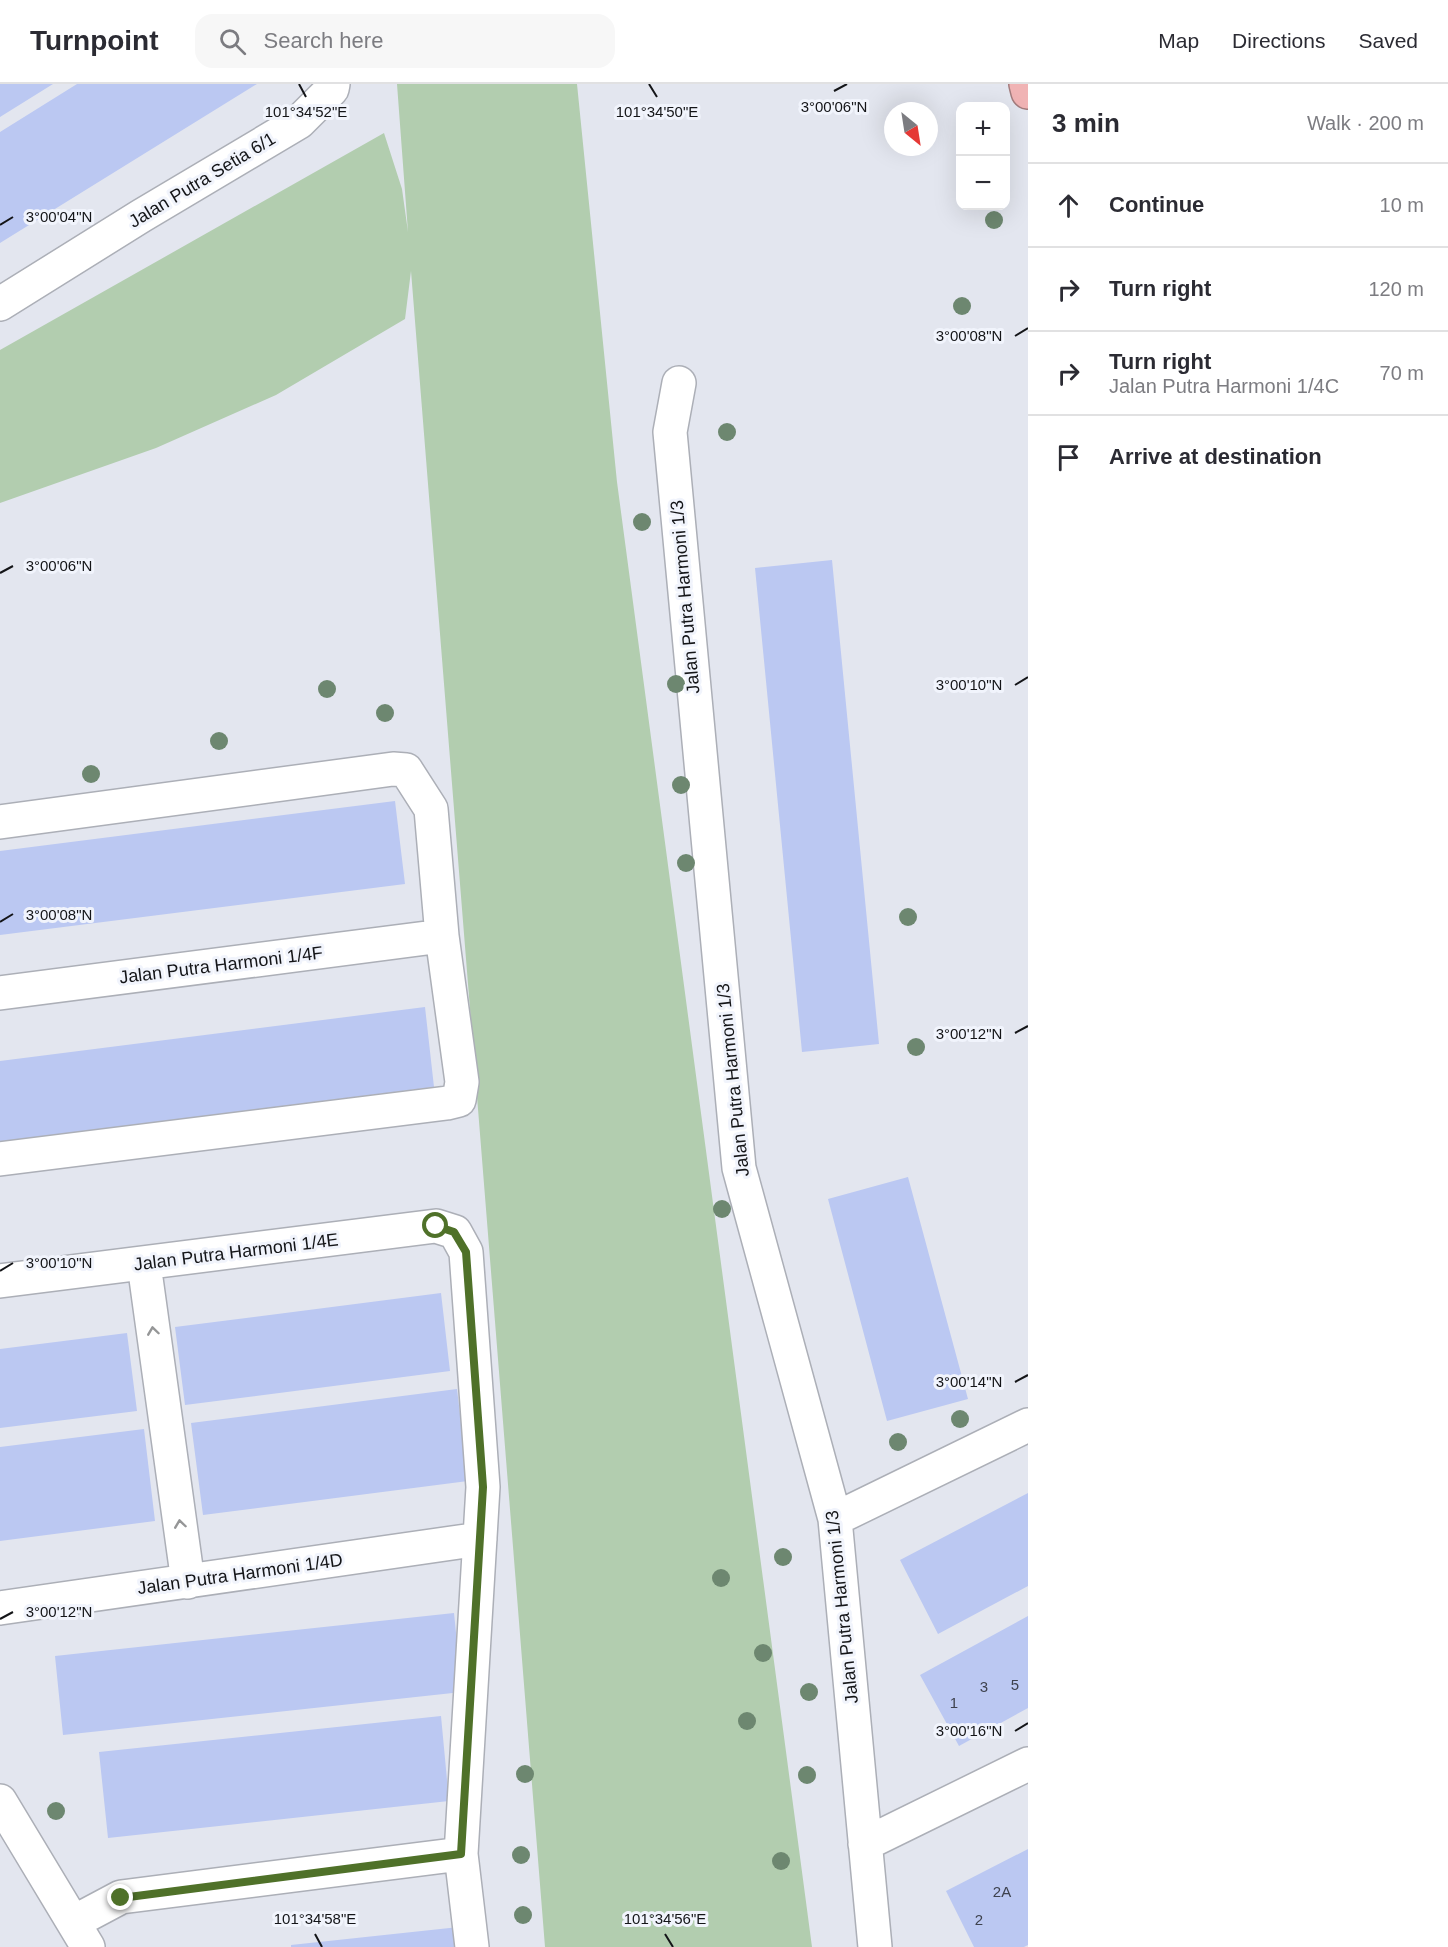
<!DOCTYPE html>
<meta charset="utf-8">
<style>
body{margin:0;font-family:Helvetica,sans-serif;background:#f7f7f7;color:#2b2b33}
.controls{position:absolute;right:18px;top:18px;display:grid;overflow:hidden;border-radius:12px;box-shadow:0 6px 24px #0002}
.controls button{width:54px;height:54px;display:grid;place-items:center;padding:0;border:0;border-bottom:2px solid #e1e1e2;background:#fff;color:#2b2b33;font:30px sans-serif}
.compass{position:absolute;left:884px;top:18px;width:54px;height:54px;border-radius:50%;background:#fff;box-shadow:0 6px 24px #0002;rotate:150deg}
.stop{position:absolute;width:18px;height:18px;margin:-14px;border:4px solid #4f7129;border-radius:50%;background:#fff}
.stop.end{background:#4f7129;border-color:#fff;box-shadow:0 2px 6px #0008}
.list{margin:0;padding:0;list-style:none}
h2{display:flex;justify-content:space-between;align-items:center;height:78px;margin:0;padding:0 24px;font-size:26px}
h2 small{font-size:20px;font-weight:400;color:#7c7c81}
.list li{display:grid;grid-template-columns:39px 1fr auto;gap:18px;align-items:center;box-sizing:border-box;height:84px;padding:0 24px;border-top:2px solid #e1e1e2}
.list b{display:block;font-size:22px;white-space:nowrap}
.list p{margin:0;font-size:20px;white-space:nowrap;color:#7c7c81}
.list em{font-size:20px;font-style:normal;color:#7c7c81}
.icon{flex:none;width:33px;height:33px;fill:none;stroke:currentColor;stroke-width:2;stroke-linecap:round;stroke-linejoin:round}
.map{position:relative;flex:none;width:1028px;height:1863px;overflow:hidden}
header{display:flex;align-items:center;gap:36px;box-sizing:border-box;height:84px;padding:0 30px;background:#fff;border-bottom:2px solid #e1e1e2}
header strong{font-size:28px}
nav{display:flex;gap:33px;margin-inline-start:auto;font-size:21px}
.search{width:420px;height:54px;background:#f7f7f7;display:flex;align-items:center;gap:15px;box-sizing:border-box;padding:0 21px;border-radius:18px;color:#7c7c81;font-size:22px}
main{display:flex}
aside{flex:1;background:#fff}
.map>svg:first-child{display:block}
</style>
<header>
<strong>Turnpoint</strong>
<div class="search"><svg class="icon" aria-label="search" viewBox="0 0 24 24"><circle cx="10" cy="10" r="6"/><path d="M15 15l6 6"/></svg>Search here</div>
<nav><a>Map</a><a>Directions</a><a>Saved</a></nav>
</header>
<main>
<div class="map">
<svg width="1028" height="1863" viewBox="0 0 1028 1863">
<rect width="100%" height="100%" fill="#e3e6ef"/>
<path fill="#b2cdaf" d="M397 0H577L617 398 812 1863H545L411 187 405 235 276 311 156 364 0 419V266L384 49 402 105 408 148Z"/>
<path fill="#bbc8f2" d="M0 0H53L0 33Z
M77 0H257L0 159V48Z
M832 476 879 960 802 968 755 484Z
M395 717 405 800 0 851V767Z
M425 923 434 1003 0 1058V977Z
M908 1093 968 1315 887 1337 828 1115Z
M441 1209 450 1287 185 1321 175 1243Z
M127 1249 137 1327 0 1344V1265Z
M457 1305 468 1397 203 1431 191 1339Z
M144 1345 155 1437 0 1457V1363Z
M1028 1409V1502L938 1550 900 1476Z
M454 1529 462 1608 63 1651 55 1572Z
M1028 1532V1624L959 1662 920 1591Z
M441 1632 449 1717 108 1754 99 1668Z
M1028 1765V1861L1024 1863H974L946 1807Z
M459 1843 461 1863H291V1861Z"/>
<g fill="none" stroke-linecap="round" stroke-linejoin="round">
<defs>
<path id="minor" d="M0 220 141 132 299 38 332 5 333 0
M679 299 670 348 739 1084 835 1435 875 1863
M0 738 393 685 406 686 431 725 442 852 462 998 459 1016 447 1019 0 1075
M0 909 442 852
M144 1180 188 1498
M0 1197 436 1142 455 1148 466 1168 483 1403 461 1770 472 1863
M835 1435 1028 1341
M0 1524 480 1455
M0 1717 88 1863
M865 1760 1028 1680
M74 1838 121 1813 461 1770"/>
<path id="highway" d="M1026 0 1028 8"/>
</defs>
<use href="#minor" stroke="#acafb7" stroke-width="36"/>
<use href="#highway" stroke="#a37c7d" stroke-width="36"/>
<use href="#minor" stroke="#fff" stroke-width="33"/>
<use href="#highway" stroke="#f0b3b4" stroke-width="33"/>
</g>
<g fill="#6d8770">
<circle cx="994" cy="136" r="9"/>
<circle cx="962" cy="222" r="9"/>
<circle cx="727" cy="348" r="9"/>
<circle cx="642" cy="438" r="9"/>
<circle cx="676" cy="600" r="9"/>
<circle cx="327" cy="605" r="9"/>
<circle cx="385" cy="629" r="9"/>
<circle cx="219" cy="657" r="9"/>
<circle cx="91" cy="690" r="9"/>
<circle cx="681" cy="701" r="9"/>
<circle cx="686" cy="779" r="9"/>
<circle cx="908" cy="833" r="9"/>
<circle cx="916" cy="963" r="9"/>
<circle cx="722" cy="1125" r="9"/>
<circle cx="960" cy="1335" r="9"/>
<circle cx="898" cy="1358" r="9"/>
<circle cx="783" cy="1473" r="9"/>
<circle cx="721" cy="1494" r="9"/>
<circle cx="763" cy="1569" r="9"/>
<circle cx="809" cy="1608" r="9"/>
<circle cx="747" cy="1637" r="9"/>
<circle cx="525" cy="1690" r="9"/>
<circle cx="807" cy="1691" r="9"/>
<circle cx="56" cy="1727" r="9"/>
<circle cx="521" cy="1771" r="9"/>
<circle cx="781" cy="1777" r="9"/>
<circle cx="523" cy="1831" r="9"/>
</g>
<defs><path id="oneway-chevron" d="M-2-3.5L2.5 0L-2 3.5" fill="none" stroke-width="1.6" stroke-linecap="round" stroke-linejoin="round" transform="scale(1.5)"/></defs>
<g stroke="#959697">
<use href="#oneway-chevron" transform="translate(153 1247) rotate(-98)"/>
<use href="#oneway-chevron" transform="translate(180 1440) rotate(-98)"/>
</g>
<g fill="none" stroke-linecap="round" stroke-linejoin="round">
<path stroke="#4f7129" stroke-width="8" d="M121 1814 461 1770 483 1403 466 1168 454 1148 436 1142"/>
</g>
<path fill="none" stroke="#141518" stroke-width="2" d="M299 0 306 13M649 0 657 13M834 7 847 0M0 141 13 133M1015 252 1028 244M0 489 13 482M1015 601 1028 593M0 838 13 830M1015 949 1028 942M0 1187 13 1179M1015 1298 1028 1291M0 1535 13 1528M1015 1647 1028 1639M315 1850 322 1863M665 1850 673 1863"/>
<g text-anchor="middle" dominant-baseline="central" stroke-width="6" stroke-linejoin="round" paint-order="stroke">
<g font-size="15" fill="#3e424e">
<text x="1015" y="1600">5</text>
<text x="984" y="1602">3</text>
<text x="954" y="1618">1</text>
<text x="1002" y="1807">2A</text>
<text x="979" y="1835">2</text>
</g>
<g font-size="18" fill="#141518" stroke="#f1f4fc">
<text transform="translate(202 96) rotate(-31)">Jalan Putra Setia 6/1</text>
<text transform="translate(685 513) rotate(-95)">Jalan Putra Harmoni 1/3</text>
<text transform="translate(221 881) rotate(-7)">Jalan Putra Harmoni 1/4F</text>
<text transform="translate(733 996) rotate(-96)">Jalan Putra Harmoni 1/3</text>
<text transform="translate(236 1168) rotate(-7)">Jalan Putra Harmoni 1/4E</text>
<text transform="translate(240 1490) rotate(-8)">Jalan Putra Harmoni 1/4D</text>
<text transform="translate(842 1523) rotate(-96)">Jalan Putra Harmoni 1/3</text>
</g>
</g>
<g font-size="15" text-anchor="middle" fill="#141518" stroke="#f1f4fc" stroke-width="6" stroke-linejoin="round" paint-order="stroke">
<text x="834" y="28">3°00'06"N</text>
<text x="306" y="33">101°34'52"E</text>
<text x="657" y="33">101°34'50"E</text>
<text x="59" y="138">3°00'04"N</text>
<text x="969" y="257">3°00'08"N</text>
<text x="59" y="487">3°00'06"N</text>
<text x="969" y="606">3°00'10"N</text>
<text x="59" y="836">3°00'08"N</text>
<text x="969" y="955">3°00'12"N</text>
<text x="59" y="1184">3°00'10"N</text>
<text x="969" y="1303">3°00'14"N</text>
<text x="59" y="1533">3°00'12"N</text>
<text x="969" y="1652">3°00'16"N</text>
<text x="315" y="1840">101°34'58"E</text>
<text x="665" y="1840">101°34'56"E</text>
</g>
</svg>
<div class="controls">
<button>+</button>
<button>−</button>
</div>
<svg class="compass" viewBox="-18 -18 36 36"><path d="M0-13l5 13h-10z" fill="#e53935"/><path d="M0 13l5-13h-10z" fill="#7c7c81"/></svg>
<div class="stop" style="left:436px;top:1142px"></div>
<div class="stop end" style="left:121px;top:1814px"></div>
</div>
<aside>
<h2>3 min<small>Walk · 200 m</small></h2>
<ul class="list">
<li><svg class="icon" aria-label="ahead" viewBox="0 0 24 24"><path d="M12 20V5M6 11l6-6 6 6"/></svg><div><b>Continue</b></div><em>10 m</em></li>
<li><svg class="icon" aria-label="right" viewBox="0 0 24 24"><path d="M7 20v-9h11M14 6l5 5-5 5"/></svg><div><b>Turn right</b></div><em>120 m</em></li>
<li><svg class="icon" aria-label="right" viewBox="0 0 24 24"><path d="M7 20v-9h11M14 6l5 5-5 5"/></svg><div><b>Turn right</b><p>Jalan Putra Harmoni 1/4C</p></div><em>70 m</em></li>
<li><svg class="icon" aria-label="arrive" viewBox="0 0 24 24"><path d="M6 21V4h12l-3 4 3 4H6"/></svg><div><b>Arrive at destination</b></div></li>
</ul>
</aside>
</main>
